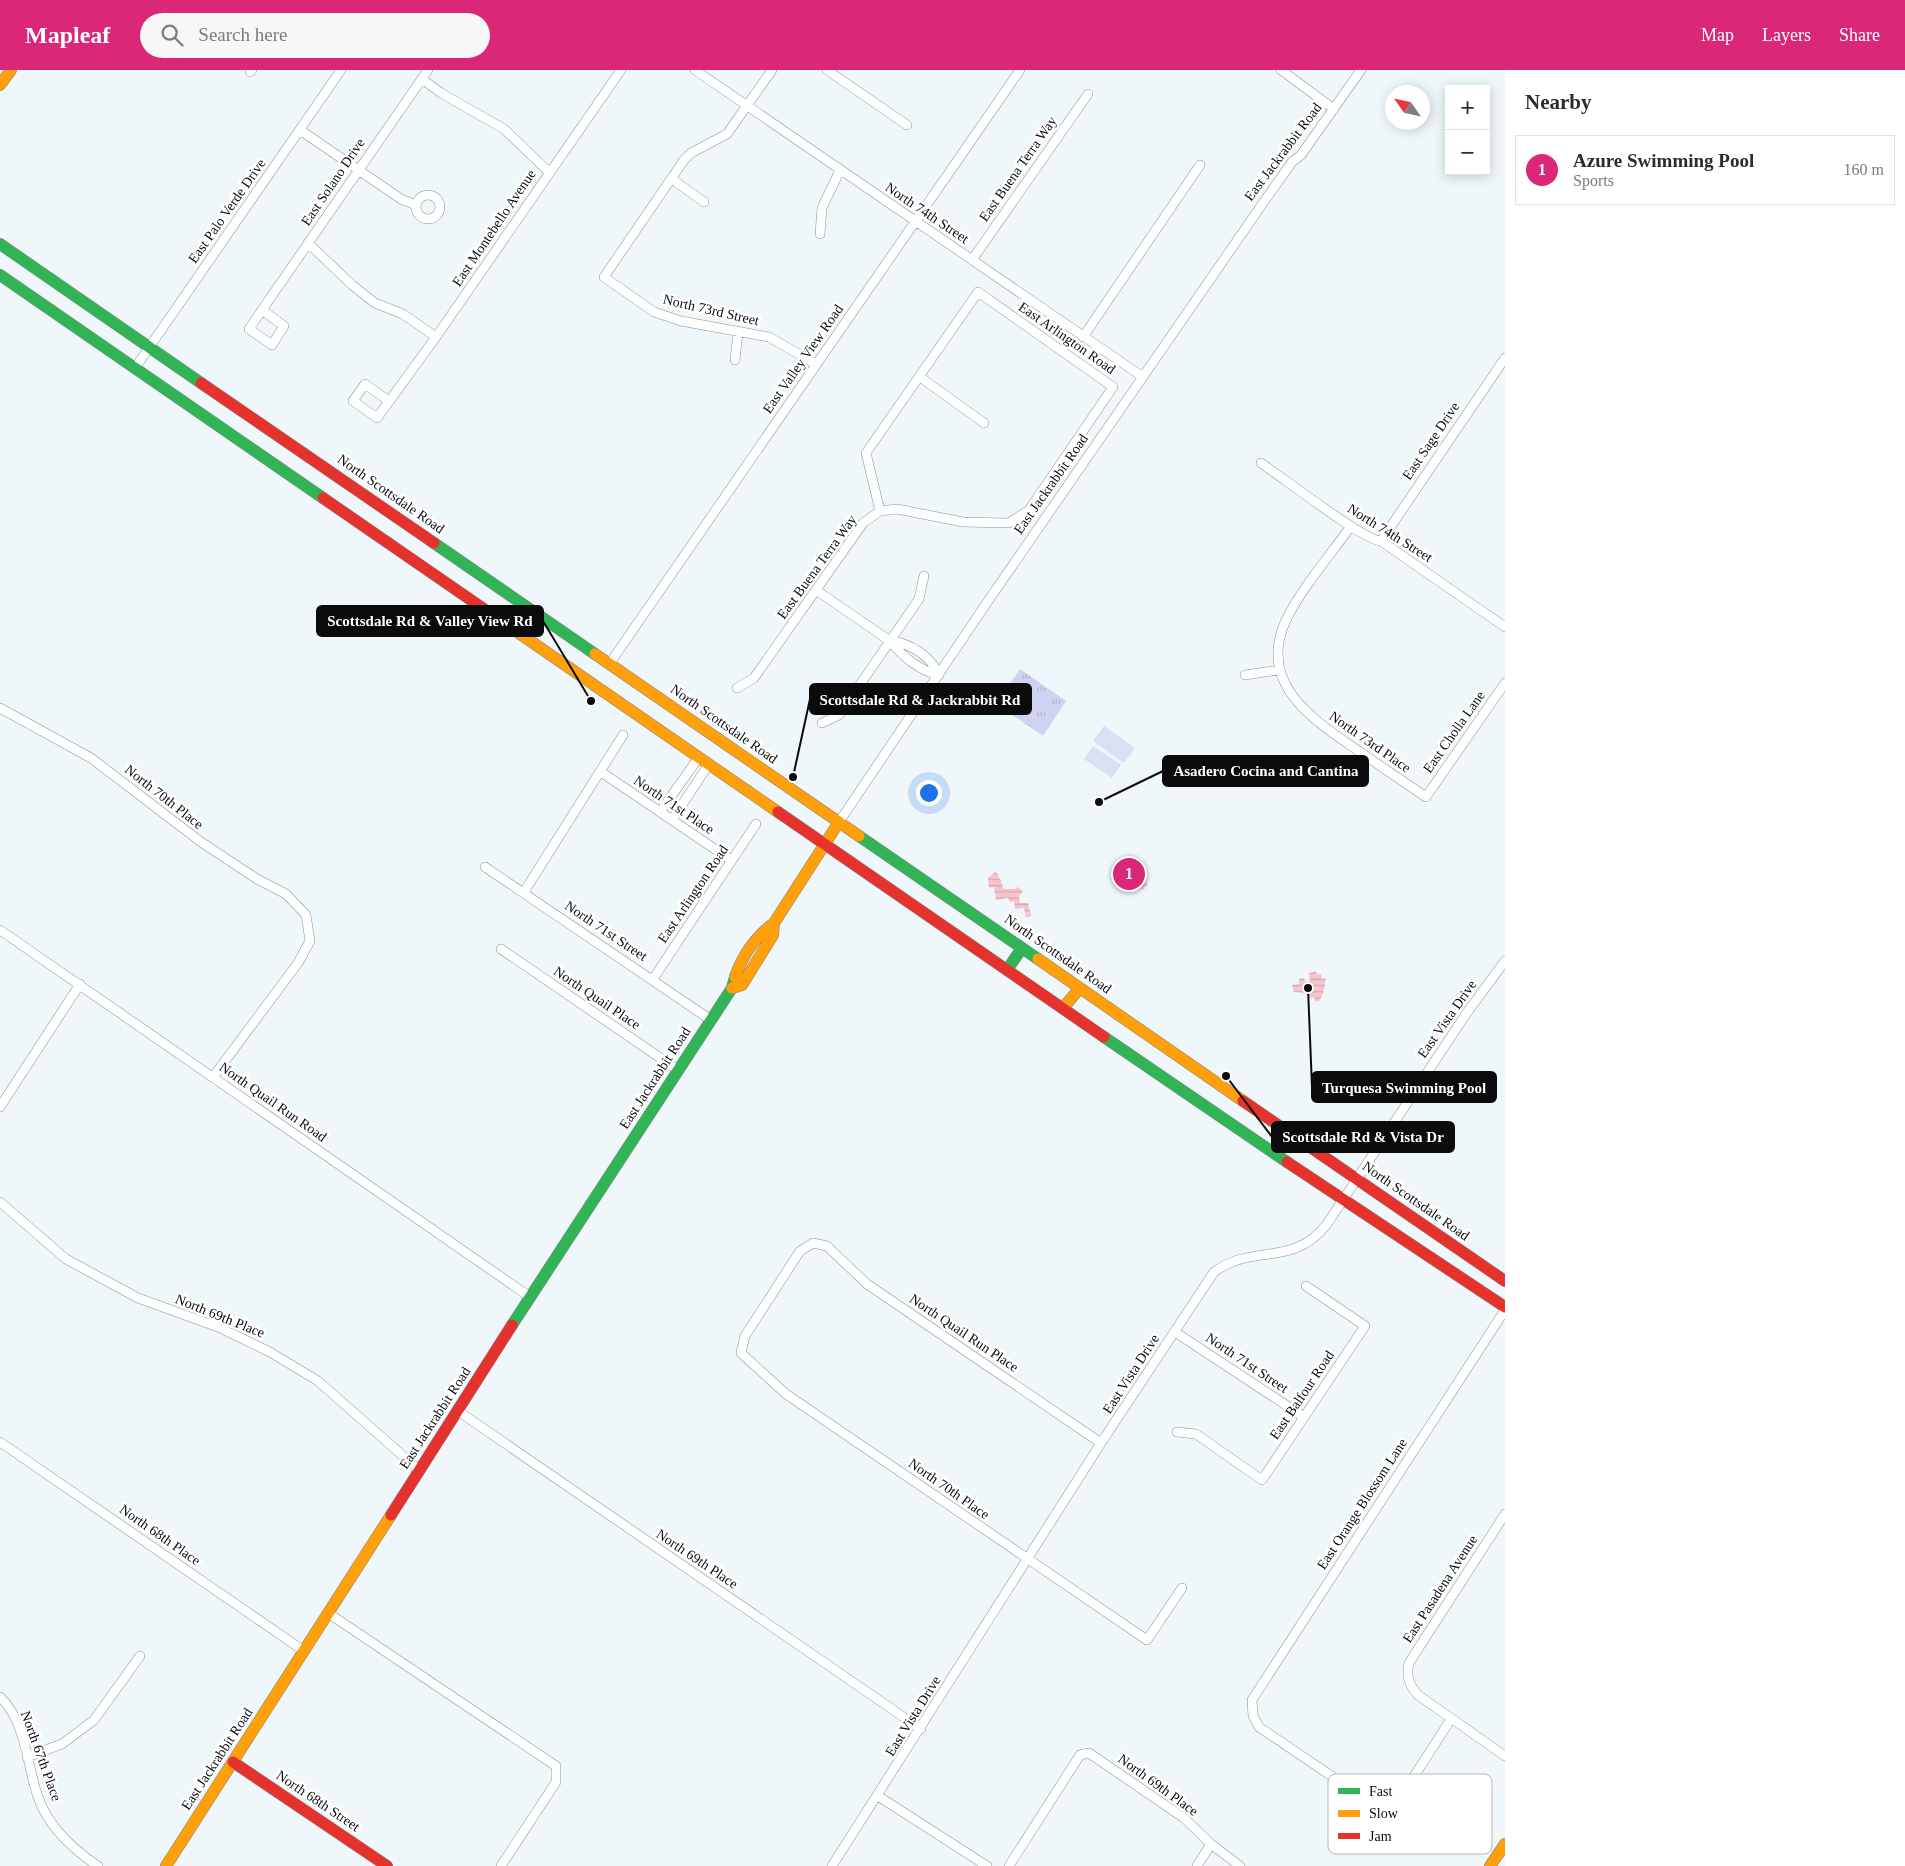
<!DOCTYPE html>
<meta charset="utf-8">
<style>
body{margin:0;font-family:Georgia,serif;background:#f7f7f7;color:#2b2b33}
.controls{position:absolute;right:15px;top:15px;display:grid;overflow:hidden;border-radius:0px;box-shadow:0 2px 12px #0003}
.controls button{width:45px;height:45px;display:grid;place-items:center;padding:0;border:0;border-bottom:1px solid #e1e1e2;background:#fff;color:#2b2b33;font:25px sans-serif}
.compass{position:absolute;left:1385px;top:15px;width:45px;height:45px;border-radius:50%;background:#fff;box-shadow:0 2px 12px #0003;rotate:304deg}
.you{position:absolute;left:928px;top:722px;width:18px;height:18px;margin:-12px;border:4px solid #fff;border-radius:50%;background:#1a73e8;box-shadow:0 0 0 8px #1a73e833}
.badge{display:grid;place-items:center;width:32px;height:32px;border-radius:50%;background:#db2777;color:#fff;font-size:16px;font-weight:700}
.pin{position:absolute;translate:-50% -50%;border:2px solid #fff;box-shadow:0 1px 5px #0006}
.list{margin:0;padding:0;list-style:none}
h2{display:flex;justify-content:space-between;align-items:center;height:65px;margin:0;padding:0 20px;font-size:21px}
h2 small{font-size:16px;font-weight:400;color:#7c7c81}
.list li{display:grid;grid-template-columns:32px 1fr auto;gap:15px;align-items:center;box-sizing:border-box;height:70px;margin:0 10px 10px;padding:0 10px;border:1px solid #e1e1e2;border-radius:0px}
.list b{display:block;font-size:19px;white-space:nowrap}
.list p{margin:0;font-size:16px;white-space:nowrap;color:#7c7c81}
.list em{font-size:16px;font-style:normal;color:#7c7c81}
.icon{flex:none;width:28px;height:28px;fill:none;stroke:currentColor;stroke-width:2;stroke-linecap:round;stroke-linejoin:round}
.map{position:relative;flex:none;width:1505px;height:1796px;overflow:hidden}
header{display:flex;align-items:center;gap:30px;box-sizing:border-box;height:70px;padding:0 25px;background:#db2777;color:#fff}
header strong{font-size:24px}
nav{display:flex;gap:28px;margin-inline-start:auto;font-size:18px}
.search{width:350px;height:45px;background:#f7f7f7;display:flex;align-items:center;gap:12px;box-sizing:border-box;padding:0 18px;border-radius:28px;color:#7c7c81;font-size:19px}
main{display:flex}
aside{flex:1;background:#fff}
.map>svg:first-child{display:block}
</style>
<header>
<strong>Mapleaf</strong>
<div class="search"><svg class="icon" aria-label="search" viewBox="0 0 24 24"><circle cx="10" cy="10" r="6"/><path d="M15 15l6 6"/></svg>Search here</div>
<nav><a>Map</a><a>Layers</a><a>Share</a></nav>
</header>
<main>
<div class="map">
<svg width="1505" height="1796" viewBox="0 0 1505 1796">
<defs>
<pattern id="grass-tufts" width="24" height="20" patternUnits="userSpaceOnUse" patternTransform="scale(1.25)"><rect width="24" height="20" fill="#cfd3f1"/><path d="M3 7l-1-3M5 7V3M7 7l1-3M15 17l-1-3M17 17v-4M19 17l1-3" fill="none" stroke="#b0b4cd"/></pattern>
<pattern id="water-rules" width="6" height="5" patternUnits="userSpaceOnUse" patternTransform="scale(1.25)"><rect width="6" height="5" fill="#f5c4cc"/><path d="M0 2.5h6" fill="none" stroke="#d1a7ae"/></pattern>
</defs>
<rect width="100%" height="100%" fill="#eff7fa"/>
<path fill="url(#grass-tufts)" d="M1020 599 1066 631 1043 666 996 634Z"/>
<path fill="#d8e0f4" d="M1104 656 1135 678 1124 693 1093 671Z
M1093 676 1121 695 1112 708 1084 689Z"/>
<path fill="url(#water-rules)" d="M1137 790 1138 799 1134 800V802L1145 801 1147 816H1144V819L1135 820 1134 816H1129L1128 812 1118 811V806L1112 807 1111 800 1117 799 1116 793Z
M995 802 999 805 998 807 1001 810 1003 819H1015L1017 817 1023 821 1019 826 1020 833H1028L1031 846 1026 847 1024 838 1015 839 1014 831 1010 832 1008 828 996 830 994 817 989 818 988 808Z
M1316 901 1317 905 1321 904 1322 909 1326 908 1323 924 1319 931H1315L1314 927 1309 928 1308 923 1294 922 1292 915 1299 914V909L1304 908 1305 912 1310 911 1309 903Z"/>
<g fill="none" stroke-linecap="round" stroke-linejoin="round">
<defs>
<path id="street" d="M695 0 1143 307
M772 0 727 64 691 83 684 90 604 207 654 242 681 251 769 267 816 294
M827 0 907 55
M1281 0 1334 39
M250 2 252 0
M422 9 441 23 504 59 549 102
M300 60 401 129 416 135
M672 109 704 132
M416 137a12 12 0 1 1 24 0a12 12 0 1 1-24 0Z
M820 164 822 138 840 100
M308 173 352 215 375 233 403 244 436 267
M972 190 1088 24
M978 222 1113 317 1029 440 1009 453 963 452 897 439 880 441 866 383Z
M262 240 428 0
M262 240 284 256 272 275 249 259Z
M1083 267 1200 95
M735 290 738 262
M135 298 341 0
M920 307 984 353
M389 331 365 314 353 331 377 348 436 267 621 0
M1261 393C1281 406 1364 471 1381 471L1505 557
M1351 456C1331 484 1301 519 1286 550 1256 615 1315 651 1360 682 1382 697 1404 712 1426 727L1505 613
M1381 471 1505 288
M816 520 890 571C902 586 920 601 939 605
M890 571C910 573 931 586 939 605
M610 593 1020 0
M1245 605 1279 600
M737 618 754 608 863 453 880 441
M0 638 91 688 201 772 257 809 286 824 306 845 310 871 298 893 213 1007
M822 653 839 645 919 529 924 506
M601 702 731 790
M660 742 699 687
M672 750 709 694
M839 752 988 531 1263 133 1292 92 1301 85 1361 0
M485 797 711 950
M524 822 623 665
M0 860 530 1227
M501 879 678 1000
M653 909 756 754
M0 1037 80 914
M0 1132 66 1189 138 1228 218 1257 270 1282 318 1311 419 1400
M1175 1262 1304 1347
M458 1341 921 1659
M1177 1362 1196 1364 1262 1410 1365 1256 1306 1216
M0 1372 304 1581
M1101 1373 867 1214 827 1176 813 1173 800 1181 745 1266 741 1283 786 1324 1147 1570 1182 1518
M1505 1444 1409 1593C1406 1606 1409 1615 1418 1625L1505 1686
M328 1543 556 1696V1712L501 1796
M0 1627C26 1651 27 1696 38 1727 48 1756 74 1780 98 1796
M1451 1649 1402 1725 1385 1736 1364 1728 1259 1657 1253 1646 1252 1630 1505 1240
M27 1687 62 1674 94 1650 140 1586
M878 1726 987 1796
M832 1796 1101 1373 1214 1202C1253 1173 1293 1198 1327 1154L1466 944 1505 891
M1009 1796 1080 1685 1089 1683 1184 1748 1211 1774 1240 1796
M1197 1796 1211 1774"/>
<path id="fast" d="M0 174 201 313
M0 205 323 428
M434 473 595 584
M859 766 1038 889
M1007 900 1022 878
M1104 967 1287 1092
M512 1255 732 918 735 907"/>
<path id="slow" d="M0 15 11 0
M513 559 778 742
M595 584 859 766
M1038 889 1243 1031
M735 907C742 886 756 866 774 853L839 752
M732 918 742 915 773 865 774 853
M1063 938 1080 918
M166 1796 391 1445
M1490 1796 1505 1774"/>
<path id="jam" d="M201 313 434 473
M323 428 513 559
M778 742 1104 967
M1243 1031 1505 1211
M1287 1092 1505 1237
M391 1445 512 1255
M233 1692 387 1796"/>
</defs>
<use href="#street" stroke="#8e9193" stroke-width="10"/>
<use href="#fast" stroke="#848889" stroke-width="12"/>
<use href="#slow" stroke="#848889" stroke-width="12"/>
<use href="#jam" stroke="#848889" stroke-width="12"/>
<use href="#street" stroke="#fdfefe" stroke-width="9"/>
<use href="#fast" stroke="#30b455" stroke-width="11"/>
<use href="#slow" stroke="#ff9f0a" stroke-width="11"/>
<use href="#jam" stroke="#e5322d" stroke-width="11"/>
</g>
<g text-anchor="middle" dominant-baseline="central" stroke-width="5" stroke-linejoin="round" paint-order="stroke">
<g font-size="14" fill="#0b0b0b" stroke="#fff">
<text transform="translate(1283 82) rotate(-53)">East Jackrabbit Road</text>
<text transform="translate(1018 99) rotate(-55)">East Buena Terra Way</text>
<text transform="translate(333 112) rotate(-56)">East Solano Drive</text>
<text transform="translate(227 141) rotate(-55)">East Palo Verde Drive</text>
<text transform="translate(927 143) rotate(34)">North 74th Street</text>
<text transform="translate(494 158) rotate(-56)">East Montebello Avenue</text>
<text transform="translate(711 240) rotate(13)">North 73rd Street</text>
<text transform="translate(1067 268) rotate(35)">East Arlington Road</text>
<text transform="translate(803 289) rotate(-55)">East Valley View Road</text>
<text transform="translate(1431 371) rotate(-56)">East Sage Drive</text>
<text transform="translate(1051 414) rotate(-55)">East Jackrabbit Road</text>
<text transform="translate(391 424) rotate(35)">North Scottsdale Road</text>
<text transform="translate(1390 463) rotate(32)">North 74th Street</text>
<text transform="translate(817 497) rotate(-54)">East Buena Terra Way</text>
<text transform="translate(724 654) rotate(35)">North Scottsdale Road</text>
<text transform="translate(1454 662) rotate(-55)">East Cholla Lane</text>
<text transform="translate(1370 672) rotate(35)">North 73rd Place</text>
<text transform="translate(164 727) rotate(38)">North 70th Place</text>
<text transform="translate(674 735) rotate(34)">North 71st Place</text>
<text transform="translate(693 824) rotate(-56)">East Arlington Road</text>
<text transform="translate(606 861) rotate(34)">North 71st Street</text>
<text transform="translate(1058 884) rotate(35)">North Scottsdale Road</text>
<text transform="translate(597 928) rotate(34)">North Quail Place</text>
<text transform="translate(1447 949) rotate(-55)">East Vista Drive</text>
<text transform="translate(655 1008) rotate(-57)">East Jackrabbit Road</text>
<text transform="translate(273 1032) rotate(35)">North Quail Run Road</text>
<text transform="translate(1416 1131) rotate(35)">North Scottsdale Road</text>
<text transform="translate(220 1246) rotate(22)">North 69th Place</text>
<text transform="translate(964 1263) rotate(34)">North Quail Run Place</text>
<text transform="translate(1247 1293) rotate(34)">North 71st Street</text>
<text transform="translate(1131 1304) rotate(-57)">East Vista Drive</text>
<text transform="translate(1302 1325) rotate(-56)">East Balfour Road</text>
<text transform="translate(435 1348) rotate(-57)">East Jackrabbit Road</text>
<text transform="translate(949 1419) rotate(35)">North 70th Place</text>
<text transform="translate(1362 1434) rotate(-57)">East Orange Blossom Lane</text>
<text transform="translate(160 1465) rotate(35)">North 68th Place</text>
<text transform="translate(697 1489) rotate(34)">North 69th Place</text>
<text transform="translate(1440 1519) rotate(-57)">East Pasadena Avenue</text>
<text transform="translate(913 1646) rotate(-58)">East Vista Drive</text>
<text transform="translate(41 1686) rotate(70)">North 67th Place</text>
<text transform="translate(217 1689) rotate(-57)">East Jackrabbit Road</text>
<text transform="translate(1158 1715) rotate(36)">North 69th Place</text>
<text transform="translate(318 1731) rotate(34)">North 68th Street</text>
</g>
</g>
<rect x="1328" y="1704" width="164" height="80" rx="8" fill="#fff" stroke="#b6b6b6" stroke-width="1"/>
<rect x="1338" y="1718" width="22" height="6" fill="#30b455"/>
<rect x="1338" y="1740" width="22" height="7" fill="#ff9f0a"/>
<rect x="1338" y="1763" width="22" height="6" fill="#e5322d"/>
<g font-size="14" fill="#0b0b0b">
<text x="1369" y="1726">Fast</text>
<text x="1369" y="1748">Slow</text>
<text x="1369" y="1771">Jam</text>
</g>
<path fill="none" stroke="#0b0b0b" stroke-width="2" d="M591 631L543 551M793 707L810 629M1099 732L1163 701M1308 918L1312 1017M1226 1006L1272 1067"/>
<g fill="#0b0b0b" stroke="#fff" stroke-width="2">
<circle cx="591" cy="631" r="5"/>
<circle cx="793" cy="707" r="5"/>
<circle cx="1099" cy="732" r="5"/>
<circle cx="1308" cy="918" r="5"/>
<circle cx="1226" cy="1006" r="5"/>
</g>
<g fill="#0b0b0b" stroke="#0b0b0b" stroke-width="2">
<rect x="317" y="536" width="226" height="30" rx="5"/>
<rect x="810" y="614" width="221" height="30" rx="5"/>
<rect x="1163" y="686" width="205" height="30" rx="5"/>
<rect x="1312" y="1002" width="184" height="30" rx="5"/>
<rect x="1272" y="1052" width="182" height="30" rx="5"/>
</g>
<g font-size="15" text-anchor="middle" font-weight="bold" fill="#fff">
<text x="430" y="556">Scottsdale Rd &amp; Valley View Rd</text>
<text x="920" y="635">Scottsdale Rd &amp; Jackrabbit Rd</text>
<text x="1266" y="706">Asadero Cocina and Cantina</text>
<text x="1404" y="1023">Turquesa Swimming Pool</text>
<text x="1363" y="1072">Scottsdale Rd &amp; Vista Dr</text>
</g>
</svg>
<div class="controls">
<button>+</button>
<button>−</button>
</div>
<svg class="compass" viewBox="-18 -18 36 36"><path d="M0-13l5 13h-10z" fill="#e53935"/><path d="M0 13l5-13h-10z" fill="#7c7c81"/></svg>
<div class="you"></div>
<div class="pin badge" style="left:1129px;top:804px">1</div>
</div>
<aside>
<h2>Nearby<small></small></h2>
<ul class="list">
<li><span class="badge">1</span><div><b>Azure Swimming Pool</b><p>Sports</p></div><em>160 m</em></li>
</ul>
</aside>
</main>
